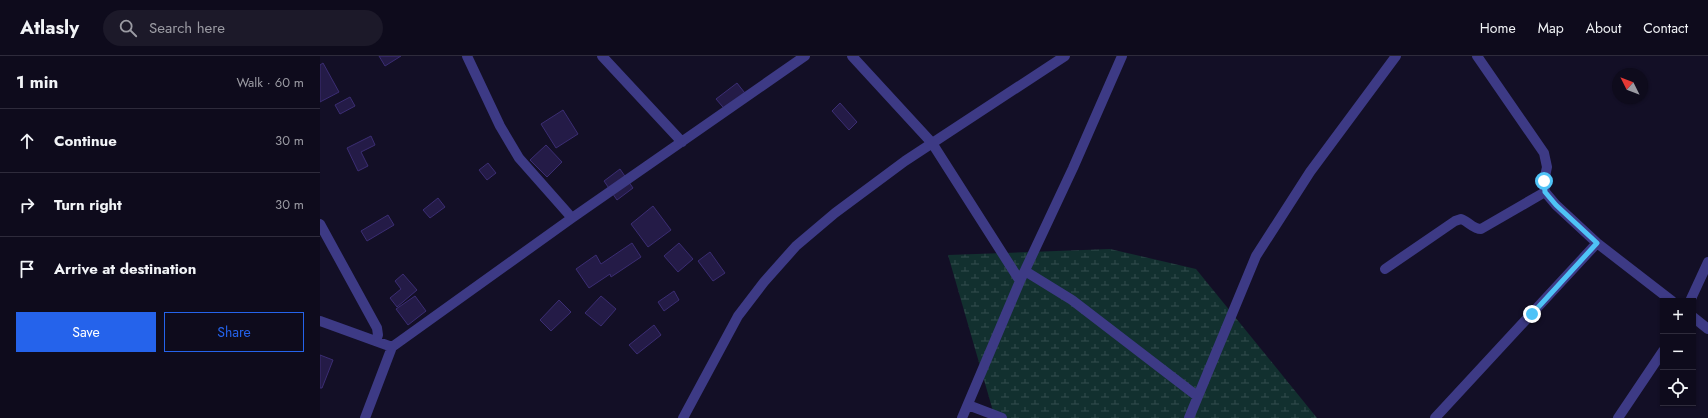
<!DOCTYPE html>
<meta charset="utf-8">
<style>
body{margin:0;font-family:Jost,sans-serif;background:#1c1929;color:#f1f3f6}
.controls{position:absolute;right:12px;bottom:12px;display:grid;overflow:hidden;border-radius:0px;box-shadow:0 1px 3px #0004}
.controls button{width:36px;height:36px;display:grid;place-items:center;padding:0;border:0;border-bottom:1px solid #2e2b3b;background:#0e0b1c;color:#f1f3f6;font:20px sans-serif}
.compass{position:absolute;left:1292px;top:12px;width:36px;height:36px;border-radius:50%;background:#0e0b1c;box-shadow:0 1px 3px #0004;rotate:312deg}
.stop{position:absolute;width:12px;height:12px;margin:-9px;border:3px solid #4fc3f7;border-radius:50%;background:#fff}
.stop.end{background:#4fc3f7;border-color:#fff;box-shadow:0 1px 4px #0008}
.list{margin:0;padding:0;list-style:none}
h2{display:flex;justify-content:space-between;align-items:center;height:52px;margin:0;padding:0 16px;font-size:17px}
h2 small{font-size:13px;font-weight:400;color:#9b9ba3}
.list li{display:grid;grid-template-columns:26px 1fr auto;gap:12px;align-items:center;box-sizing:border-box;height:64px;padding:0 16px;border-top:1px solid #2e2b3b}
.list b{display:block;font-size:15px;white-space:nowrap}
.list em{font-size:13px;font-style:normal;color:#9b9ba3}
.actions{display:flex;gap:8px;padding:12px 16px}
.actions a{flex:1;padding:9px 0;border:1px solid #2563eb;border-radius:0px;text-align:center;font-size:14px;color:#2563eb}
.actions .main{background:#2563eb;color:#fff}
.icon{flex:none;width:22px;height:22px;fill:none;stroke:currentColor;stroke-width:2;stroke-linecap:round;stroke-linejoin:round}
.map{position:relative;flex:none;width:1388px;height:362px;overflow:hidden}
header{display:flex;align-items:center;gap:24px;box-sizing:border-box;height:56px;padding:0 20px;background:#0e0b1c;border-bottom:1px solid #2e2b3b}
header strong{font-size:19px}
nav{display:flex;gap:22px;margin-inline-start:auto;font-size:14px}
.search{width:280px;height:36px;background:#1c1929;display:flex;align-items:center;gap:10px;box-sizing:border-box;padding:0 14px;border-radius:22px;color:#9b9ba3;font-size:15px}
main{display:flex}
aside{flex:1;background:#0e0b1c}
.map>svg:first-child{display:block}
</style>
<header>
<strong>Atlasly</strong>
<div class="search"><svg class="icon" aria-label="search" viewBox="0 0 24 24"><circle cx="10" cy="10" r="6"/><path d="M15 15l6 6"/></svg>Search here</div>
<nav><a>Home</a><a>Map</a><a>About</a><a>Contact</a></nav>
</header>
<main>
<aside>
<h2>1 min<small>Walk · 60 m</small></h2>
<ul class="list">
<li><svg class="icon" aria-label="ahead" viewBox="0 0 24 24"><path d="M12 20V5M6 11l6-6 6 6"/></svg><div><b>Continue</b></div><em>30 m</em></li>
<li><svg class="icon" aria-label="right" viewBox="0 0 24 24"><path d="M7 20v-9h11M14 6l5 5-5 5"/></svg><div><b>Turn right</b></div><em>30 m</em></li>
<li><svg class="icon" aria-label="arrive" viewBox="0 0 24 24"><path d="M6 21V4h12l-3 4 3 4H6"/></svg><div><b>Arrive at destination</b></div></li>
</ul>
<div class="actions"><a class="main">Save</a><a>Share</a></div>
</aside>
<div class="map">
<svg width="1388" height="362" viewBox="0 0 1388 362">
<defs>
<pattern id="wetland-marsh" width="20" height="14" patternUnits="userSpaceOnUse"><rect width="20" height="14" fill="#12302f"/><path d="M1 5h8M5 5V1M11 12h8M15 12V8" fill="none" stroke="#344d4e"/></pattern>
</defs>
<rect width="100%" height="100%" fill="#130f26"/>
<path fill="url(#wetland-marsh)" d="M790 193 876 213 997 362H675L628 199Z"/>
<path fill="#241b47" stroke="#3b2d73" d="M59 0H81L65 10Z
M3 7 19 36 0 46V9Z
M417 27 428 41 408 57 396 43Z
M30 41 35 50 20 58 15 49Z
M520 47 537 66 529 74 512 55Z
M243 54 258 78 236 92 221 68Z
M51 80 55 89 41 96 48 110 38 115 27 92Z
M226 89 242 106 227 121 210 104Z
M168 107 176 117 167 124 159 114Z
M300 113 313 132 297 144 284 125Z
M118 142 125 151 110 162 103 154Z
M333 150 351 174 328 191 311 168Z
M68 159 74 169 47 185 41 175Z
M312 187 321 201 291 221 290 218 269 232 256 213 276 199 281 208Z
M359 187 373 203 358 216 344 200Z
M390 196 405 217 393 225 378 205Z
M83 218 97 234 77 251 70 242 81 233 75 225Z
M354 235 359 244 344 255 338 246Z
M95 240 106 255 88 269 76 253Z
M281 240 296 253 281 270 265 257Z
M239 244 251 256 231 275 220 264Z
M334 269 341 279 317 298 309 289Z
M0 299 13 304 2 332H0Z"/>
<g fill="none" stroke-linecap="round" stroke-linejoin="round">
<path stroke="#3d3a85" stroke-width="10" d="M147 0 180 70 199 102 252 162
M282 0 362 86
M532 0 612 87 700 225
M1157 0 1224 97 1227 111 1224 125 1225 136 1236 149 1277 187 1352 245
M0 168 57 272 58 279 56 285
M1065 213 1135 165 1141 163C1148 165 1153 173 1161 173L1225 136
M705 215 752 244 877 340
M1370 245 1388 206
M1373 261 1388 273
M0 265 72 291
M648 349 682 362
M45 362 72 291 252 162 485 0
M363 362 418 260 444 226 476 190 515 157 585 105 745 0
M642 362 700 225 753 112 802 0
M869 362 936 200 990 116 1076 0
M1115 362 1277 187
M1298 362 1343 295"/>
</g>
<g fill="none" stroke-linecap="round" stroke-linejoin="round">
<path stroke="#4fc3f7" stroke-width="5" d="M1212 258 1277 187 1236 149 1225 136 1224 125"/>
</g>
</svg>
<div class="controls">
<button>+</button>
<button>−</button>
<button><svg class="icon" aria-label="locate" viewBox="0 0 24 24"><circle cx="12" cy="12" r="6"/><path d="M12 2v4M12 18v4M2 12h4M18 12h4"/></svg></button>
</div>
<svg class="compass" viewBox="-18 -18 36 36"><path d="M0-13l5 13h-10z" fill="#e53935"/><path d="M0 13l5-13h-10z" fill="#9b9ba3"/></svg>
<div class="stop" style="left:1224px;top:125px"></div>
<div class="stop end" style="left:1212px;top:258px"></div>
</div>
</main>
